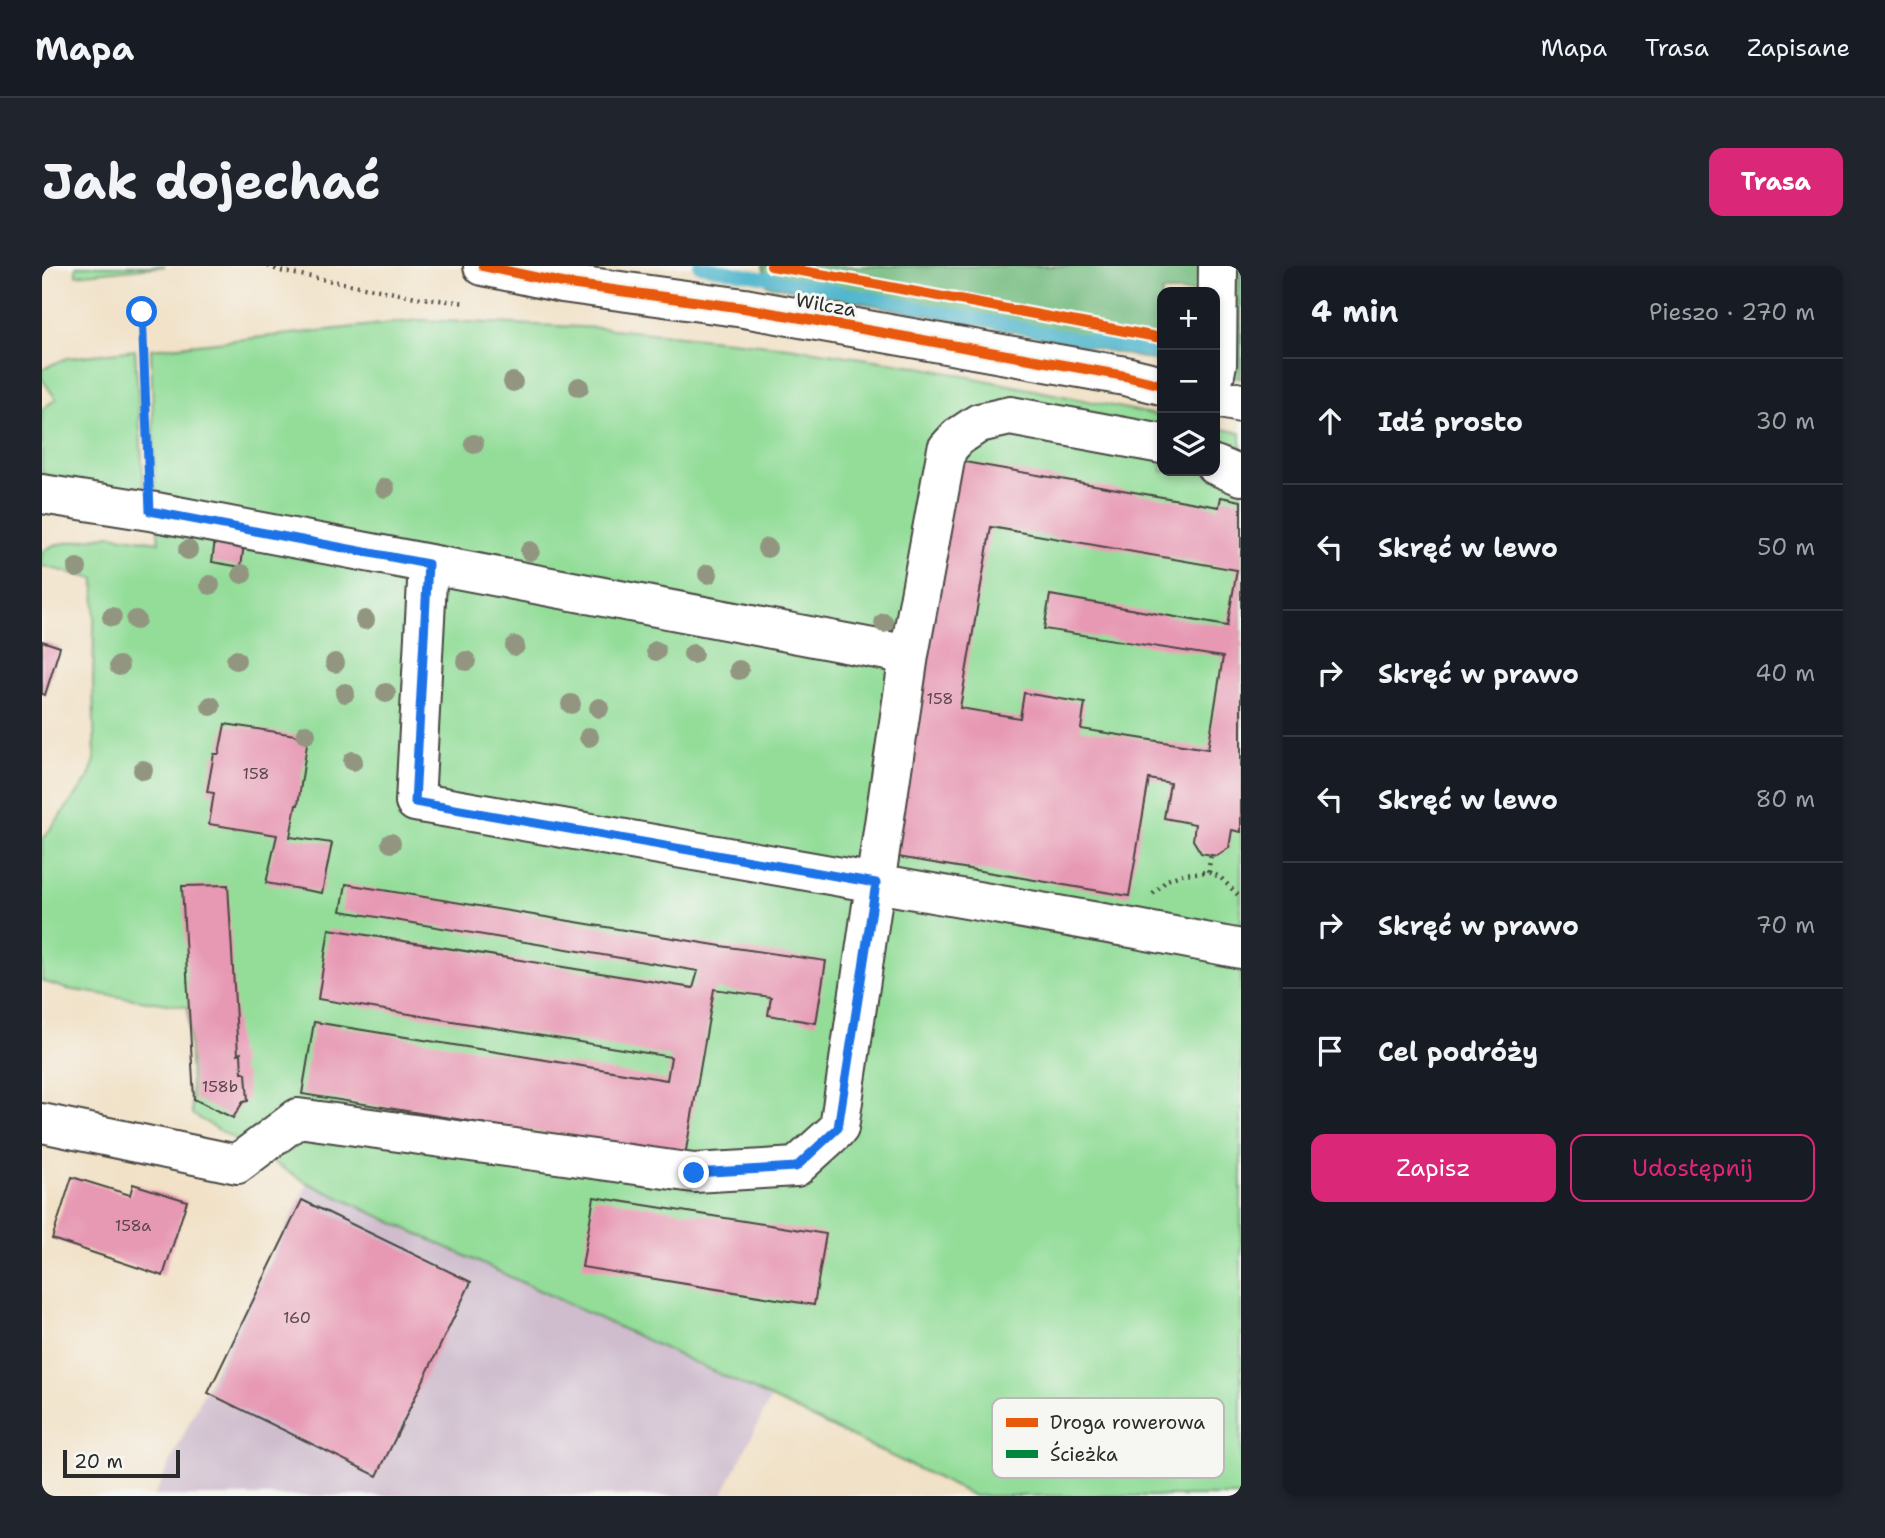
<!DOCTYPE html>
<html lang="pl">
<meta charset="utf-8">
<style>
body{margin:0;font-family:"Shantell Sans",sans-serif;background:#20242c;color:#f1f3f6}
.controls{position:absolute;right:21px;top:21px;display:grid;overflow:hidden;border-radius:14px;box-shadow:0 4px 10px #0003}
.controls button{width:63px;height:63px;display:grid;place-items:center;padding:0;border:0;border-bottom:2px solid #363941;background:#171b24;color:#f1f3f6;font:35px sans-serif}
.scale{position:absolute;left:21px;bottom:18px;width:117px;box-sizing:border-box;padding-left:7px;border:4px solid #2b2b2b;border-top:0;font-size:19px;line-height:24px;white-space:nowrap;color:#2b2b2b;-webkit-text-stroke:5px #f6f6f2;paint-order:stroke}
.stop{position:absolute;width:21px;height:21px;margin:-16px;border:5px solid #1a73e8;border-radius:50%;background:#fff}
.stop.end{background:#1a73e8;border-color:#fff;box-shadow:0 2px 7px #0008}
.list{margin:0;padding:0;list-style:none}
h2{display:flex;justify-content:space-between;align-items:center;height:91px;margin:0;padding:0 28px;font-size:30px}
h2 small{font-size:23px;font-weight:400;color:#9ea1a6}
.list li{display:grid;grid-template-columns:46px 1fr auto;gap:21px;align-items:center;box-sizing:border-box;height:126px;padding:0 28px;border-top:2px solid #363941}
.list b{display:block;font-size:26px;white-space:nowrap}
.list em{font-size:23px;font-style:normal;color:#9ea1a6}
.actions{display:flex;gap:14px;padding:21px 28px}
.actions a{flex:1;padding:16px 0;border:2px solid #db2777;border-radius:14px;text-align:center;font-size:24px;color:#db2777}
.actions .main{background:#db2777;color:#fff}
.icon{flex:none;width:38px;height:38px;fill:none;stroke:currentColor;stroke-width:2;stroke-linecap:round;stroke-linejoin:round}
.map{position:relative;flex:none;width:1199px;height:1230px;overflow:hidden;border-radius:14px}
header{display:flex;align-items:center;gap:42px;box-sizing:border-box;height:98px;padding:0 35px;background:#171b24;border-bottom:2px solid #363941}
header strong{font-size:33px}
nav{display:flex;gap:38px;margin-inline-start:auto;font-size:24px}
.intro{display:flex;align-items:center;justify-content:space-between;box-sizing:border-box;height:168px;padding:0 42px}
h1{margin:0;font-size:49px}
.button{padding:18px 32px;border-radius:14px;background:#db2777;color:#fff;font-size:24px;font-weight:700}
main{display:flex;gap:42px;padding:0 42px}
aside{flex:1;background:#171b24;border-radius:14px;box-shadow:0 4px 10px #0003}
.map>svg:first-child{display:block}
</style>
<header>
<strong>Mapa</strong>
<nav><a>Mapa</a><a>Trasa</a><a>Zapisane</a></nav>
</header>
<div class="intro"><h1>Jak dojechać</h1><a class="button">Trasa</a></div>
<main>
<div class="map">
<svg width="1199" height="1230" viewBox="0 0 1199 1230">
<rect width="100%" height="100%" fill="#f6f6f2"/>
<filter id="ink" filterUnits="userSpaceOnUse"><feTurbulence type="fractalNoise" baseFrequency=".0143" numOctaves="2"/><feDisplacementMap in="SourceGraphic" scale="14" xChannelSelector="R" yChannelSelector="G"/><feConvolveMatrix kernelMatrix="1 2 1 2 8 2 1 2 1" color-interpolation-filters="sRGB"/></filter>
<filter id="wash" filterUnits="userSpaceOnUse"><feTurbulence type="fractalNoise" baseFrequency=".00686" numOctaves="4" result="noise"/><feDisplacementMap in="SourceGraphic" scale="28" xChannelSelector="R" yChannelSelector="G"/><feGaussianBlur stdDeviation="1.57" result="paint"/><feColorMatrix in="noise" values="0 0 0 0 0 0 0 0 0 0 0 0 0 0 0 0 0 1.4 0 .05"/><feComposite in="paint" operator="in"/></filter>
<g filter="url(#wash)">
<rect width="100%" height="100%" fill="#f1e1c6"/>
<path fill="#cfbdce" d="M266 917 729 1132 680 1230H112L170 1110Z"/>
<path fill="#93dd99" stroke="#5f8462" stroke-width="2" d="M34 0H123L34 9Z
M378 54 560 62 746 81 873 100 1120 150V205H1173V161L1199 167V1230H932L729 1132 266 917 150 848 146 741 25 723 0 715V574L46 513 53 494 51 419 53 313 0 300V285L12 279 68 269 117 276 114 246 109 83Z
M93 84 102 227 0 208V143L14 133 0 113V103L25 92Z"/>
<path fill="#76bc81" stroke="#507456" stroke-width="2" d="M721 0H1199V113L1173 107V26H1120V96L986 68 725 19Z"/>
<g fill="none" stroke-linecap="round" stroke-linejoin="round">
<path stroke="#4db5cc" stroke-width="12" d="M657 0 786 23 1120 89"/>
</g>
<g id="blocks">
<path fill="#e798b3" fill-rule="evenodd" d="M917 195 1177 241 1179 231 1199 235V566L1190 564 1187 582 1175 590 1159 587 1151 574 1153 558 1122 552 1128 517 1107 513 1087 630 850 590ZM949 261 1195 304 1185 360 1008 329 1002 363 1181 391 1166 483 1039 463 1043 437 982 427 978 452 918 442Z
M173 274 202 278 199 301 170 296Z
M0 375 18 381 3 429 0 428Z
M183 458 266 471 256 539H254L248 571 290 577 280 627 224 617 235 569 167 558 172 527 165 526 172 488H177Z
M304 618 679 680 784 695 774 757 726 749 729 731 672 723 643 890 260 828 272 756 625 814 629 791 276 733 287 663 651 722 656 705 299 645Z
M186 619 196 788 199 787 200 807H204L206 835 201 836 191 852 152 833 140 620Z
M30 911 88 929 91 918 145 935 121 1010 10 973Z
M552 931 784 968 772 1039 540 1001Z
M260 934 429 1016 335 1210 166 1127Z"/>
</g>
</g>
<g filter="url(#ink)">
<use href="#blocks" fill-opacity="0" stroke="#494642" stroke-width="2"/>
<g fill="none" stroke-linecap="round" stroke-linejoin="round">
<defs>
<path id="minor" d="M441 0 520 17 702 42 1083 110 1120 119
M1173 108 1175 98 1176 0
M1173 132 1199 137
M1173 199 1199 210
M0 228 114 246 867 389
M386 298 373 536 1095 663 1199 683
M0 857 195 898 256 852 652 907 754 901 797 862 867 389 905 183 916 171 937 157 968 150 1120 178"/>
</defs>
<use href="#minor" stroke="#494642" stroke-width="42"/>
<path stroke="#494642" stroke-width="4.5" stroke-dasharray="2 5" stroke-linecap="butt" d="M226 0 238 5 379 32 424 37
M729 0 784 9 1120 72
M100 46 107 206
M1166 606 1169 589
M1111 628 1125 614 1141 608 1166 606 1178 611 1199 632"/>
<use href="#minor" stroke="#fff" stroke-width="38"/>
<path stroke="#00873e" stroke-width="9" stroke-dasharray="18 9" stroke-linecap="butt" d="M0 1 1 0"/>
<defs>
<path id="cycleway" d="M441 0 520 17 702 42 1083 110 1120 119
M729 0 784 9 1120 72"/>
</defs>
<use href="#cycleway" stroke="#f6f6f2" stroke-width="15"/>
<use href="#cycleway" stroke="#e8590c" stroke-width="10"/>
</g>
<g fill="#929680">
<circle cx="471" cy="116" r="10"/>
<circle cx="537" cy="121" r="10"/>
<circle cx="432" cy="178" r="10"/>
<circle cx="343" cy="222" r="10"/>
<circle cx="725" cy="282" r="10"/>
<circle cx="146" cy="284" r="10"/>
<circle cx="488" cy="285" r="10"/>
<circle cx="35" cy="302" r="10"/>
<circle cx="200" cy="308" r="10"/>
<circle cx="666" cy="308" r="10"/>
<circle cx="168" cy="319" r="10"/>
<circle cx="70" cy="351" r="10"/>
<circle cx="94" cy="354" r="10"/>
<circle cx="323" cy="354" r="10"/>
<circle cx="842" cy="357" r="10"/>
<circle cx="473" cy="380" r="10"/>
<circle cx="614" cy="385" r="10"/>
<circle cx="651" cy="388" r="10"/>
<circle cx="194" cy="394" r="10"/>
<circle cx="424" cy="395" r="10"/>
<circle cx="293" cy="397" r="10"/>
<circle cx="77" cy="400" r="10"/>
<circle cx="697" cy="404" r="10"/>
<circle cx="303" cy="427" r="10"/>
<circle cx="344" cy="427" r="10"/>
<circle cx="529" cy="438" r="10"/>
<circle cx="169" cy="440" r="10"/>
<circle cx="557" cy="442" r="10"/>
<circle cx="264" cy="468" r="10"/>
<circle cx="547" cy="471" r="10"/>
<circle cx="311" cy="495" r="10"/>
<circle cx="101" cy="504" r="10"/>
<circle cx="349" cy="577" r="10"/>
</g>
</g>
<g fill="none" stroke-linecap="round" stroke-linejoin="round" filter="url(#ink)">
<path stroke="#1a73e8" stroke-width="9" d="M100 46 108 245 386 298 373 536 834 617 796 862 754 901 652 907"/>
</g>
<g text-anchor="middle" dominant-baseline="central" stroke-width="6" stroke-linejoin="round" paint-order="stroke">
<g font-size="16" fill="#5a464d">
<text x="898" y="432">158</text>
<text x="214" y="507">158</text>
<text x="178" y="820">158b</text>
<text x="91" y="959">158a</text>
<text x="255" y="1051">160</text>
</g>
<g font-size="19" fill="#2b2b2b" stroke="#f6f6f2">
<text transform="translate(784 39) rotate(10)">Wilcza</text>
</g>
</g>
<rect x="950" y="1132" width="232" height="80" rx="10" fill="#f6f6f2" stroke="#b9b9b6" stroke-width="2"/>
<rect x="964" y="1152" width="32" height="9" fill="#e8590c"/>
<rect x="964" y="1184" width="32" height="8" fill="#00873e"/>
<g font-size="19" fill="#2b2b2b">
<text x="1008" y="1163">Droga rowerowa</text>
<text x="1008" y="1195">Ścieżka</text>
</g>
</svg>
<div class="controls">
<button>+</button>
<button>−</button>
<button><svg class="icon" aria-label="layers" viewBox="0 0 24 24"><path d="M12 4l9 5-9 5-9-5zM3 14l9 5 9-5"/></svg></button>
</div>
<div class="scale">20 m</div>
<div class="stop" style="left:100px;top:46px"></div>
<div class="stop end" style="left:652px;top:907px"></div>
</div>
<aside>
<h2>4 min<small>Pieszo · 270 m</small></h2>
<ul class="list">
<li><svg class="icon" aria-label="ahead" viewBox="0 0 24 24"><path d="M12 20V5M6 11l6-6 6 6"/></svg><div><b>Idź prosto</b></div><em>30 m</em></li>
<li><svg class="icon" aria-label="left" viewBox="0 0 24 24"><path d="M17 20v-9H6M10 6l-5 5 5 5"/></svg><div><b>Skręć w lewo</b></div><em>50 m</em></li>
<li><svg class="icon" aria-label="right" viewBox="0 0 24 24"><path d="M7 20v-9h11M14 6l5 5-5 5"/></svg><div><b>Skręć w prawo</b></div><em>40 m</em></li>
<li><svg class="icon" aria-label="left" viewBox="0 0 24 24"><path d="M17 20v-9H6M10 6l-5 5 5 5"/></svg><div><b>Skręć w lewo</b></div><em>80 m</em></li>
<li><svg class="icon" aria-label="right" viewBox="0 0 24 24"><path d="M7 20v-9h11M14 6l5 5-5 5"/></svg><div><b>Skręć w prawo</b></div><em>70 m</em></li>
<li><svg class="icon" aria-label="arrive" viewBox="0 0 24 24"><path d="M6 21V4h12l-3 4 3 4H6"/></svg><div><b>Cel podróży</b></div></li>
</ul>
<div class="actions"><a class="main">Zapisz</a><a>Udostępnij</a></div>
</aside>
</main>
